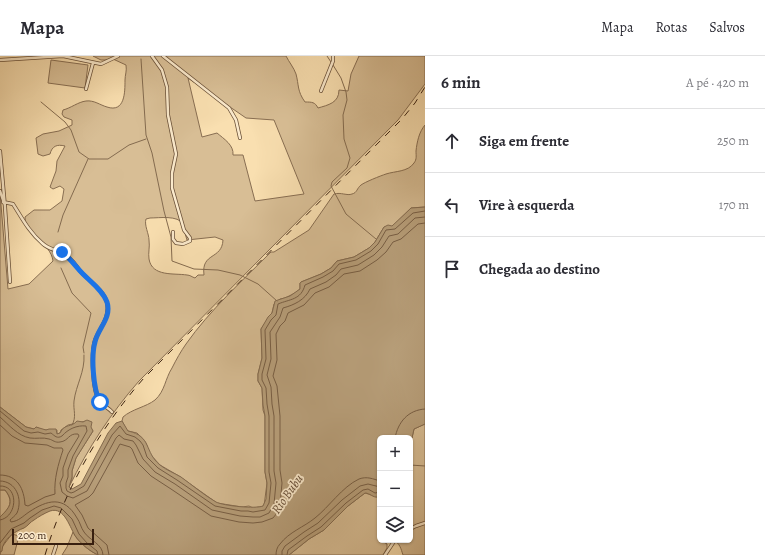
<!DOCTYPE html>
<html lang="pt">
<meta charset="utf-8">
<style>
body{margin:0;font-family:Alegreya,serif;background:#f7f7f7;color:#2b2b33}
.controls{position:absolute;right:12px;bottom:12px;display:grid;overflow:hidden;border-radius:6px;box-shadow:0 1px 3px #0004}
.controls button{width:36px;height:36px;display:grid;place-items:center;padding:0;border:0;border-bottom:1px solid #e1e1e2;background:#fff;color:#2b2b33;font:20px sans-serif}
.scale{position:absolute;left:12px;bottom:10px;width:82px;box-sizing:border-box;padding-left:4px;border:2px solid #381f0f;border-top:0;font-size:11px;line-height:14px;white-space:nowrap;color:#381f0f;-webkit-text-stroke:3px #fbeacc;paint-order:stroke}
.stop{position:absolute;width:12px;height:12px;margin:-9px;border:3px solid #1a73e8;border-radius:50%;background:#fff}
.stop.end{background:#1a73e8;border-color:#fff;box-shadow:0 1px 4px #0008}
.list{margin:0;padding:0;list-style:none}
h2{display:flex;justify-content:space-between;align-items:center;height:52px;margin:0;padding:0 16px;font-size:17px}
h2 small{font-size:13px;font-weight:400;color:#7c7c81}
.list li{display:grid;grid-template-columns:26px 1fr auto;gap:12px;align-items:center;box-sizing:border-box;height:64px;padding:0 16px;border-top:1px solid #e1e1e2}
.list b{display:block;font-size:15px;white-space:nowrap}
.list em{font-size:13px;font-style:normal;color:#7c7c81}
.icon{flex:none;width:22px;height:22px;fill:none;stroke:currentColor;stroke-width:2;stroke-linecap:round;stroke-linejoin:round}
.map{position:relative;flex:none;width:425px;height:499px;overflow:hidden}
header{display:flex;align-items:center;gap:24px;box-sizing:border-box;height:56px;padding:0 20px;background:#fff;border-bottom:1px solid #e1e1e2}
header strong{font-size:19px}
nav{display:flex;gap:22px;margin-inline-start:auto;font-size:14px}
main{display:flex}
aside{flex:1;background:#fff}
.map>svg:first-child{display:block}
</style>
<header>
<strong>Mapa</strong>
<nav><a>Mapa</a><a>Rotas</a><a>Salvos</a></nav>
</header>
<main>
<div class="map">
<svg width="425" height="499" viewBox="0 0 425 499">
<rect width="100%" height="100%" fill="#f9dfb0"/>
<filter id="stains"><feTurbulence type="fractalNoise" baseFrequency=".005" numOctaves="4"/><feColorMatrix values="0 0 0 0 .2 0 0 0 0 .09 0 0 0 0 .02 0 0 0 .5 -.17"/></filter>
<radialGradient id="worn" r=".72"><stop offset=".6" stop-color="#630" stop-opacity="0"/><stop offset="1" stop-color="#630" stop-opacity=".3"/></radialGradient>
<path fill="#d8be95" stroke="#886e52" fill-rule="evenodd" d="M93 0H286C289 6 294 12 296 18 299 29 297 35 305 46 312 46 315 46 318 52 328 49 339 47 339 34L348 35 351 18 359 0H425V28L398 64 139 325C111 357 88 392 69 431L72 423V415L76 402 93 375 86 365 68 369 61 374 60 377 57 378V374H42L36 371 34 373 26 371 0 351V137L8 233 29 228 53 205C51 187 25 179 25 161L34 154H50L62 145 64 133 60 130 53 133 50 131 56 115 57 105 65 90C57 88 52 90 50 98L43 100 38 98 36 82 43 78 59 75 72 69V64L64 61 62 58 63 54C71 52 78 46 86 45 94 44 100 49 107 51 125 57 125 36 125 24 125 19 127 15 126 9L113 3 106 4H101ZM188 22 246 62 274 64 304 138 255 145 243 99H233C234 89 224 83 217 77L202 81ZM150 162C159 162 178 159 183 168 185 173 185 179 187 184L215 181 223 184C222 204 201 196 204 219H198L195 222C192 221 190 219 187 219 174 217 152 221 149 203 148 197 150 191 149 184 149 178 144 169 146 163Z
M51 4 88 9 85 32 48 27Z
M425 69V151L411 152 392 171H384L375 186 369 192 354 201 337 205 331 212 321 218 301 226 300 227V233L295 237 285 242 280 243 274 248 272 257 261 273 262 302 258 318V325L262 332 263 354 265 360V416L267 427 264 450 253 452 249 450 242 451 217 447 179 420 160 409 150 398 146 387 143 383 137 377 128 375 126 373 122 365 123 361C132 353 146 351 155 344 165 335 165 323 172 312 176 304 181 295 186 288 210 254 242 225 271 196H274L309 174 334 138C341 136 347 140 352 138 357 137 357 132 361 129 365 126 380 120 386 118 395 115 408 116 414 107 417 103 416 100 416 95 417 86 419 76 425 69Z
M425 368V499H403C401 493 400 487 393 484H410V383L412 382 414 373Z
M380 432V484L387 488V492L383 499H289L309 483 324 474 348 450 365 437 378 441Z
M0 434H5C14 446 10 452 0 461Z
M73 476C77 485 89 495 98 499H62L67 491Z
M12 478 19 480 14 499H0L2 491Z"/>
<path fill="#b79e79" stroke="#846b4f" d="M425 151V368L414 373 412 382H380V432L378 441C373 442 370 437 365 437L348 450 324 474 309 483 289 499H98C90 495 82 489 76 481 70 473 65 450 50 455 45 457 38 461 34 464 30 466 28 470 24 472 15 475 2 484 2 495L0 496V461C9 452 15 446 5 434H0V351L26 371 34 373 36 371 46 374 49 373H56L57 378 60 377C65 367 71 372 77 365L83 366 87 364 92 366 91 371 93 375 76 402 72 415V421L69 431 72 433 81 428 108 377 116 367 122 365 128 375C152 380 144 396 160 409 166 414 174 417 181 421 192 429 204 439 216 446 224 450 256 453 263 450L266 443 267 427 265 416V360L263 349 262 332 258 325V318L262 302 261 273 268 261 272 257 275 245 290 240 300 233V227L301 226 321 218 331 212 337 205 354 201 369 192 375 186 384 171 388 169 392 170 411 152Z"/>
<g fill="none" stroke-linecap="round" stroke-linejoin="round">
<path stroke="#785e44" stroke-width="1" d="M0 355 24 375 31 377 38 376 45 378 51 377C55 380 57 383 62 380 68 373 77 369 86 370L87 375 73 400 68 414V421L66 427V432L67 435 71 437 74 436 84 430 112 379 120 370 126 378 135 381 140 385 143 389 147 401 158 412 177 424 215 450 241 455H248L253 456 265 454 269 447 271 427 269 416V360L267 348 266 332 262 324V318L266 303 265 274 271 264 276 259 278 248C290 243 301 244 305 229L323 221 333 215 339 208 356 204 371 195 378 188 386 174 395 173 413 157 425 155
M0 361C9 369 18 380 30 382 36 383 43 381 49 383 53 384 55 387 60 386 69 385 68 377 78 378L79 380 68 398 63 412V420L60 427 62 436 67 440 73 442 87 435 116 382 119 379 124 383 133 385 136 389 143 403 155 416 175 428 212 454 240 460 253 461H260L269 457 274 448 276 427 274 415V360L272 348 271 331 267 319 271 303 270 276 280 261 283 252C294 249 305 244 310 233L326 226 336 219 341 213 358 209 374 199 382 191 389 180 398 178 415 162 425 161
M0 369 12 380 25 387 47 389 54 392H62L63 394C58 409 54 423 55 438L45 441 28 450 25 449C24 433 18 419 0 419
M395 382C398 366 408 354 425 353
M0 425C16 425 23 443 17 457 15 460 12 462 10 464L11 466C19 465 23 460 29 456 47 444 64 439 77 462 80 466 81 472 84 476 89 484 103 488 103 499
M0 430C19 429 18 461 0 464
M0 487 11 473 24 467 30 462 42 454 54 450 61 452 72 463 79 478 87 487 97 495 98 499
M109 499 107 489 88 472 82 459 75 449 89 441 93 437 120 388 130 391 132 393 138 407 151 420 171 433 211 460 239 466 253 467 262 466 273 462 277 457 280 449 282 427 280 414V360L277 330 273 320 277 304 276 278 280 270 285 265 288 257 304 249 315 237 329 231 344 218 360 215 377 204 386 196 393 186 401 183 418 168 425 167
M276 499C276 495 277 491 280 488 289 476 304 471 315 462 329 451 342 431 359 423 367 420 373 423 380 425
M282 499V495L285 490 304 476 318 467 342 444 360 430 368 428 380 431
M287 499 288 494 307 480 321 471 346 447 363 434 368 433 375 437 380 436"/>
<path stroke="#846b4f" stroke-width="1" d="M327 0 331 6
M141 3 146 79 152 97 164 155 171 181 172 205 194 213 218 214 240 219 258 228 277 245
M333 9 341 22 346 36 347 44 343 59 344 83 350 102 347 112 332 126 331 130 346 158 376 183
M41 46 65 66 71 74 79 96 89 103H108L129 89 146 83
M58 176 63 159 88 103
M61 212 72 237 91 257 83 291 84 297
M72 369C77 361 73 354 74 345 76 329 85 316 84 299
M410 409 425 410"/>
<defs>
<path id="street" d="M152 0 162 14 167 31 168 59 176 98 172 117V132L184 174 190 182V185L183 188 176 187 173 183V176
M163 0 229 52 236 64 240 82
M0 4 63 0 101 8 118 0
M86 33 93 7
M321 35 333 5V0
M0 95 5 151 10 226
M0 135 4 147
M3 146 13 148C22 162 29 176 42 187 49 194 56 193 63 198 71 202 75 208 80 215 89 225 104 234 107 247 110 262 100 271 95 284 91 296 92 336 100 346 103 350 109 352 112 356
M410 473 416 470 425 467
M53 499 56 490
M385 499 395 484"/>
</defs>
<use href="#street" stroke="#684f37" stroke-width="4"/>
<use href="#street" stroke="#fbeacc" stroke-width="2.5"/>
<path stroke="#381f0f" stroke-width="1" stroke-dasharray="7 7" stroke-linecap="butt" d="M45 499C65 433 99 373 144 322L402 63 415 47 425 31"/>
</g>
<g fill="none" stroke-linecap="round" stroke-linejoin="round">
<path stroke="#1a73e8" stroke-width="5" d="M62 196C71 203 75 210 83 218 91 226 103 235 107 246 112 262 98 272 95 286 91 300 93 333 100 346"/>
</g>
<g text-anchor="middle" dominant-baseline="central" stroke-width="3.5" stroke-linejoin="round" paint-order="stroke">
<g font-size="13" font-style="italic" fill="#644b34" stroke="#fbeacc">
<text transform="translate(287 438) rotate(-55)">Rio Bubu</text>
</g>
</g>
<rect width="100%" height="100%" filter="url(#stains)"/>
<rect width="100%" height="100%" fill="url(#worn)"/>
</svg>
<div class="controls">
<button>+</button>
<button>−</button>
<button><svg class="icon" aria-label="layers" viewBox="0 0 24 24"><path d="M12 4l9 5-9 5-9-5zM3 14l9 5 9-5"/></svg></button>
</div>
<div class="scale">200 m</div>
<div class="stop" style="left:100px;top:346px"></div>
<div class="stop end" style="left:62px;top:196px"></div>
</div>
<aside>
<h2>6 min<small>A pé · 420 m</small></h2>
<ul class="list">
<li><svg class="icon" aria-label="ahead" viewBox="0 0 24 24"><path d="M12 20V5M6 11l6-6 6 6"/></svg><div><b>Siga em frente</b></div><em>250 m</em></li>
<li><svg class="icon" aria-label="left" viewBox="0 0 24 24"><path d="M17 20v-9H6M10 6l-5 5 5 5"/></svg><div><b>Vire à esquerda</b></div><em>170 m</em></li>
<li><svg class="icon" aria-label="arrive" viewBox="0 0 24 24"><path d="M6 21V4h12l-3 4 3 4H6"/></svg><div><b>Chegada ao destino</b></div></li>
</ul>
</aside>
</main>
